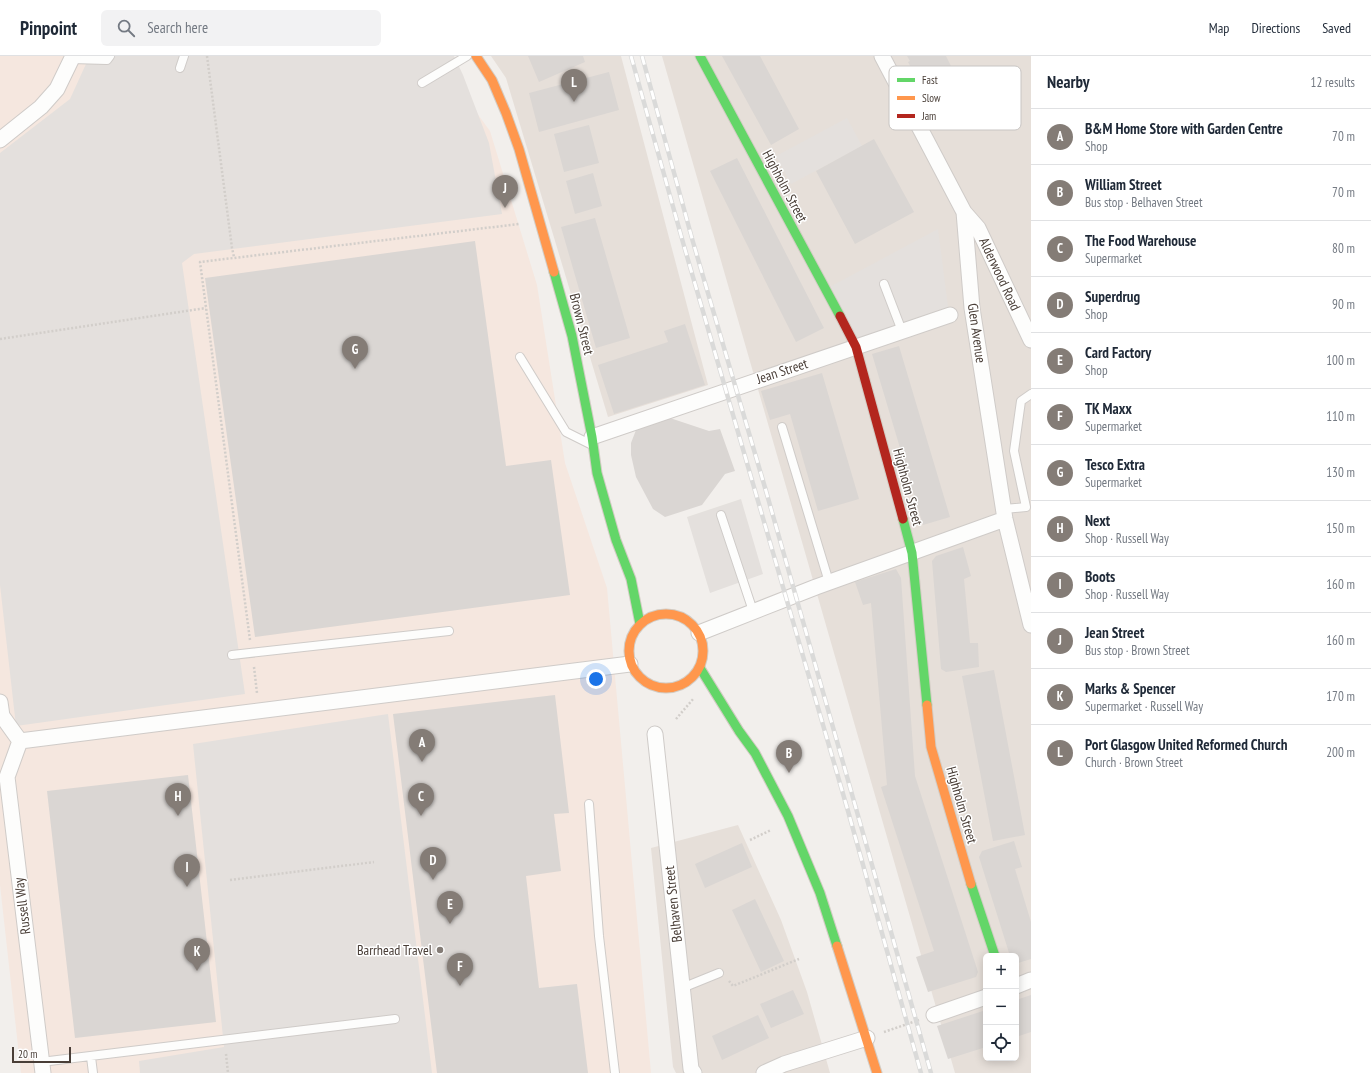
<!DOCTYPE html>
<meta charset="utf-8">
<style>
body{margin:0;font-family:"PT Sans Narrow",sans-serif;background:#f2f2f3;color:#1f2937}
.controls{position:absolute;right:12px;bottom:12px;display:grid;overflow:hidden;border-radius:6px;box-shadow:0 2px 10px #0003}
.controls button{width:36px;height:36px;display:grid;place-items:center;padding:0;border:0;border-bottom:1px solid #e0e1e3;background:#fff;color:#1f2937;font:20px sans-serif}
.scale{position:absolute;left:12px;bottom:10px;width:59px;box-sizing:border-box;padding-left:4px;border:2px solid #493e37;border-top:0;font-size:11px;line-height:14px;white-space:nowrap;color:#493e37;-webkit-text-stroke:3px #fff;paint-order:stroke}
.you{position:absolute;left:596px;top:623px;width:14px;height:14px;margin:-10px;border:3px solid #fff;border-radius:50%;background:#1a73e8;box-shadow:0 0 0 6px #1a73e833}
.badge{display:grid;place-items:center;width:26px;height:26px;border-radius:50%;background:#847c76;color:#fff;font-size:13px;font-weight:700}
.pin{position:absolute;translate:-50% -33px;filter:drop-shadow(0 1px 2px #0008)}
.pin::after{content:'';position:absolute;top:21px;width:14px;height:12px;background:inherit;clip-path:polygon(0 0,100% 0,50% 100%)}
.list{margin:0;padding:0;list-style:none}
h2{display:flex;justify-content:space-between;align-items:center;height:52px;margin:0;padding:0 16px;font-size:17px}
h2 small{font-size:13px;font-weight:400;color:#747a83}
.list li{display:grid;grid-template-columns:26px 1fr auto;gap:12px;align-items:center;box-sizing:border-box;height:56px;padding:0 16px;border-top:1px solid #e0e1e3}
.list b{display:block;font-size:15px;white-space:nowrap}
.list p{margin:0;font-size:13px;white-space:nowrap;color:#747a83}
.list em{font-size:13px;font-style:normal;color:#747a83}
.icon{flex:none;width:22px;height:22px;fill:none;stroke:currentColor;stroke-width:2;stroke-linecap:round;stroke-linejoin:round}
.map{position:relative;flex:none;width:1031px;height:1017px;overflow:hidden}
header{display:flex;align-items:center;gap:24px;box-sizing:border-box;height:56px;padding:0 20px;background:#fff;border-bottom:1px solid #e0e1e3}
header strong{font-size:19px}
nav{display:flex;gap:22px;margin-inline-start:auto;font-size:14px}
.search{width:280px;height:36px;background:#f2f2f3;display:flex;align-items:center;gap:10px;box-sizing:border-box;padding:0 14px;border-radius:6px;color:#747a83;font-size:15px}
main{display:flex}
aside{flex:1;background:#fff}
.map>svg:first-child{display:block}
</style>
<header>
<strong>Pinpoint</strong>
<div class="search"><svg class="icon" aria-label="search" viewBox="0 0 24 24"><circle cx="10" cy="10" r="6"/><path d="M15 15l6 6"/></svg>Search here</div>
<nav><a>Map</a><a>Directions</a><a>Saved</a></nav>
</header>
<main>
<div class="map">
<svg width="1031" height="1017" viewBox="0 0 1031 1017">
<rect width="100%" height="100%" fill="#f2efec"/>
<path fill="#e6dfd9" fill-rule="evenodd" d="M491 0H621L708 329 608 361 506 22Z
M662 0H1031V1017H955ZM986 900H1016V1002H986Z
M738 769 781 864 807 936 830 1017H676L673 1011 651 792Z"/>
<path fill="#f5e7df" d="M0 0H435L490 75 537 229 565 407 607 532 651 1017H21L0 829Z"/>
<path fill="#e4e0dd" d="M88 0H454L463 19 489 87 502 158 194 198 182 207 245 638 16 670 0 529V97L70 43 86 8Z
M847 62 862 90 791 128 776 100Z
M938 173 948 251 851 285 824 234Z
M741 443 763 518 710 537 687 461Z
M388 658 432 1017H140L139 1005 224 991 193 688Z"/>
<path fill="#dad6d3" d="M528 0H583L585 6 539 26Z
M722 0H760L799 73 771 89Z
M907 0H946L973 54 942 70 908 6 910 5Z
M609 16 619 54 539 76 529 37Z
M589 69 599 107 564 116 554 78Z
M874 83 914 156 855 188 816 115Z
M737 102 824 272 796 286 710 115Z
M593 117 602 150 575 158 566 125Z
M595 162 630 282 596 292 561 171Z
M475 185 506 410 551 404 570 539 255 581 205 222Z
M685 268 705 329 614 358 598 309 668 286 664 275Z
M899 290 950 461 923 469 872 298Z
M822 317 859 443 818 455 790 358 770 364 761 335Z
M670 362 709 375 720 373 735 415 725 418 702 449 665 461 653 453 636 421 631 399V387L636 374Z
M963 491 971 520 964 523 970 587H978L979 611 946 616 941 613 932 505 936 500Z
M896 513 901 522 915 720 978 916 976 921 928 936 916 901 934 895 881 731 887 729 871 547 863 549 855 526Z
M994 614 1025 779 993 785 962 620Z
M555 639 569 757 554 758 561 815 526 820 539 932 577 928 588 1017H437L393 658Z
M188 719 216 966 75 982 47 735Z
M1014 785 1022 811 1015 813 1031 866V903L1018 907 1016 906V900H1010L979 801 982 795Z
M742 787 752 811 705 832 695 808Z
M755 843 784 905 761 916 732 854Z
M793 934 804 958 771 972 760 948Z
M1031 939V976L1016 981V944Z
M986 954V991L948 1003 937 970Z
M758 959 769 982 722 1004 712 980Z"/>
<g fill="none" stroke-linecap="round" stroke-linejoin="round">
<defs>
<path id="lane" d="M72 3 107 4 110 0
M180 12 184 0
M422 27 467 0
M884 228 902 275
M520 301 566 376 590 388
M782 371 829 526
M1004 453 1026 451 1014 395 1021 345 1031 338
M721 459 753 555
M232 599 449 575
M589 748 599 880 615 1017
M682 932 719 917
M91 1001 93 1017
M41 1006 395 963"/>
<path id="street" d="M882 0 964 156 972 252 1005 463 1031 569
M0 84 41 51 57 33 73 0
M964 156 978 172 1031 284
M592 381 950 259
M699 577 816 531 1005 463
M0 646 2 660 20 685
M655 678 691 1013 694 1017
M20 685 630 608
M20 685 7 721 43 1017
M1016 930 1031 924
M934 959 986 941
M764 1017 784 1008 867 982"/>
<path id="fast" d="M700 0 840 260
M554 216 572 280 592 381 597 417 616 484 631 523 640 568
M903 463 912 497 927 649
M700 612 739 675 755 697 788 760 820 837 837 890
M971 828 995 900"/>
<path id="slow" d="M476 0 492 24 506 57 519 93 554 216
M629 595a37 37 0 1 1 74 0a37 37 0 1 1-74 0Z
M927 649 931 691 971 828
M837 890 877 1017"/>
<path id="jam" d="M840 260 856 291 903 463"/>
</defs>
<use href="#lane" stroke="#cfcbc8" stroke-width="10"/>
<use href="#street" stroke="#cfcbc8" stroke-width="17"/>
<use href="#fast" stroke="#d3ccc4" stroke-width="11"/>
<use href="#slow" stroke="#d3ccc4" stroke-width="11"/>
<use href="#jam" stroke="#d3ccc4" stroke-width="11"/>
<path stroke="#d2ceca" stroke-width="2.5" stroke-dasharray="2 2" stroke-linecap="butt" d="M207 0 232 192 234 201
M0 283 206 252
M250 584 200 206 519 168
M254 611 257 637
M676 663 694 642
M750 784 771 774
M230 824 374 806
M729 925 733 930 799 903
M884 976 919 964
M226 998 228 1017"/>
<use href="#lane" stroke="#fdfdfc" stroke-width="8"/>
<use href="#street" stroke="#fdfdfc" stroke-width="15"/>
<use href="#fast" stroke="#63d668" stroke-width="9"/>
<use href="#slow" stroke="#ff974d" stroke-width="9"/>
<use href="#jam" stroke="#b3261e" stroke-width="9"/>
<defs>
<path id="rail" d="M631 0 684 190 848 755 921 1017
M642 0 693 186 766 435 931 1017"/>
</defs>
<use href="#rail" stroke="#dadad9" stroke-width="4.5"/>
<use href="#rail" stroke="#fff" stroke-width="3" stroke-dasharray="9" stroke-linecap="butt"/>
</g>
<circle fill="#847c76" stroke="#fff" stroke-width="1.5" cx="440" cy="894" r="4"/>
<g text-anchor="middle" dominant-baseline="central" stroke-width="3" stroke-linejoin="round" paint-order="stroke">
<g font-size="14" fill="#493e37" stroke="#fff">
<text transform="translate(785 130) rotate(62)">Highholm Street</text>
<text transform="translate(1000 218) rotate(65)">Alderwood Road</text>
<text transform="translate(582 268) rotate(76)">Brown Street</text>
<text transform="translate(977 277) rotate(82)">Glen Avenue</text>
<text transform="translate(782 315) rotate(-18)">Jean Street</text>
<text transform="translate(908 431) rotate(75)">Highholm Street</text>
<text transform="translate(962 749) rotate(74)">Highholm Street</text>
<text transform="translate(673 848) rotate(-96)">Belhaven Street</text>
<text transform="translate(22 850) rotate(-97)">Russell Way</text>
</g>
<g font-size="14" fill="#493e37" stroke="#fff" text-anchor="end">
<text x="432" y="894">Barrhead Travel</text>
</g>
</g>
<rect x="889" y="10" width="132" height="64" rx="6" fill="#fff" stroke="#c8c5c3" stroke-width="1"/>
<rect x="897" y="22" width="18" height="4" fill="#63d668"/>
<rect x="897" y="40" width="18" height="4" fill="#ff974d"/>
<rect x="897" y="58" width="18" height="4" fill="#b3261e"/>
<g font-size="11" fill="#493e37">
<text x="922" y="28">Fast</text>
<text x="922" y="46">Slow</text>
<text x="922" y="64">Jam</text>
</g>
</svg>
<div class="controls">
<button>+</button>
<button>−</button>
<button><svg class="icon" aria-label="locate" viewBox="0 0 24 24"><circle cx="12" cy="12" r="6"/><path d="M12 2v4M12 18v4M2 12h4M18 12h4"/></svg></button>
</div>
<div class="scale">20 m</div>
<div class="you"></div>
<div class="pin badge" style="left:422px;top:706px">A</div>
<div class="pin badge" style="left:789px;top:717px">B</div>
<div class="pin badge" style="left:421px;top:760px">C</div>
<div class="pin badge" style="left:433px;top:824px">D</div>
<div class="pin badge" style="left:450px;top:868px">E</div>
<div class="pin badge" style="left:460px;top:930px">F</div>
<div class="pin badge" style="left:355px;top:313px">G</div>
<div class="pin badge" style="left:178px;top:760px">H</div>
<div class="pin badge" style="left:187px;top:831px">I</div>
<div class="pin badge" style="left:505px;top:152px">J</div>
<div class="pin badge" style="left:197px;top:915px">K</div>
<div class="pin badge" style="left:574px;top:46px">L</div>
</div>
<aside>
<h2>Nearby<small>12 results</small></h2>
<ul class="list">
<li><span class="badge">A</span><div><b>B&amp;M Home Store with Garden Centre</b><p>Shop</p></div><em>70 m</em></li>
<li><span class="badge">B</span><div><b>William Street</b><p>Bus stop · Belhaven Street</p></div><em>70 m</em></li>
<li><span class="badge">C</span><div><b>The Food Warehouse</b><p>Supermarket</p></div><em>80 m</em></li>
<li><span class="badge">D</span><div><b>Superdrug</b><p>Shop</p></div><em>90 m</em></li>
<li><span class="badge">E</span><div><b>Card Factory</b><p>Shop</p></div><em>100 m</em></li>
<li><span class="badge">F</span><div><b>TK Maxx</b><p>Supermarket</p></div><em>110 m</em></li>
<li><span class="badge">G</span><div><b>Tesco Extra</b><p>Supermarket</p></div><em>130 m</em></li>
<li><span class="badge">H</span><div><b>Next</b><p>Shop · Russell Way</p></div><em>150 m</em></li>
<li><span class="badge">I</span><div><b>Boots</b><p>Shop · Russell Way</p></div><em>160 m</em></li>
<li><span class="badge">J</span><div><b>Jean Street</b><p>Bus stop · Brown Street</p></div><em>160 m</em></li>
<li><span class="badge">K</span><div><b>Marks &amp; Spencer</b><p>Supermarket · Russell Way</p></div><em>170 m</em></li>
<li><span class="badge">L</span><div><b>Port Glasgow United Reformed Church</b><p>Church · Brown Street</p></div><em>200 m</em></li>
</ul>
</aside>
</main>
